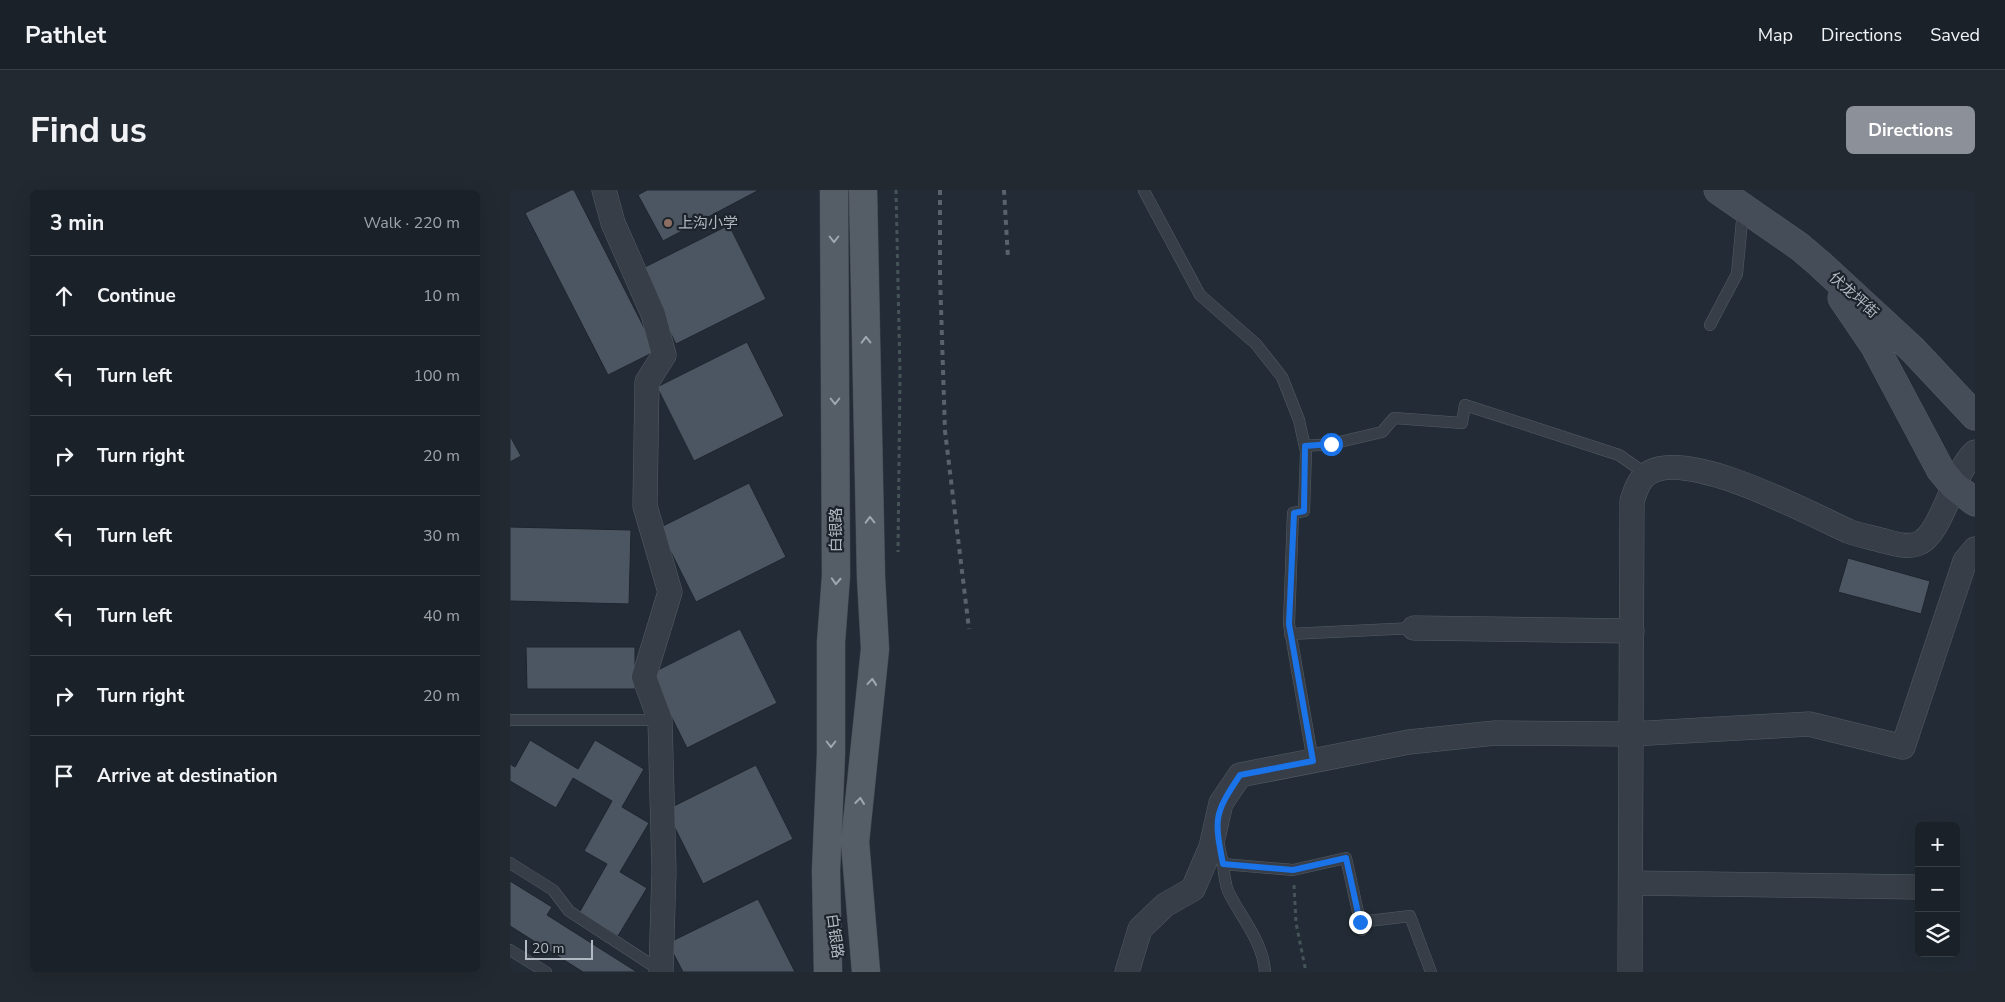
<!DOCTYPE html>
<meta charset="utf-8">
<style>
body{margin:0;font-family:"Nunito Sans","Noto Sans SC",sans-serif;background:#232930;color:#f1f3f6}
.controls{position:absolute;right:15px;bottom:15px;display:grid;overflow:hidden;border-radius:8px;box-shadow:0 5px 20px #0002}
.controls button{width:45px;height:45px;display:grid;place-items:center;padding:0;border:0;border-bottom:1px solid #383e45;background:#1a2128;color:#f1f3f6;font:25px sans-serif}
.scale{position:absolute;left:15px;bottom:12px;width:68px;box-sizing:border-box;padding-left:5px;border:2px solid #b1b9c3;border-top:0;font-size:14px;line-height:18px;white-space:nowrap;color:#b1b9c3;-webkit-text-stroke:4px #1c232b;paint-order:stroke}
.stop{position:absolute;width:15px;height:15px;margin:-11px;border:4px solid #1a73e8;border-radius:50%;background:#fff}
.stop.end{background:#1a73e8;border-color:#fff;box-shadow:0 1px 5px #0008}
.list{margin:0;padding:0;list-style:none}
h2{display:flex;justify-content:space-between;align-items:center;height:65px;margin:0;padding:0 20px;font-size:21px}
h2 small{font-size:16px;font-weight:400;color:#9fa3a8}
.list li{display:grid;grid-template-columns:32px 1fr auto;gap:15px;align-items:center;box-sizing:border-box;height:80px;padding:0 20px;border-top:1px solid #383e45}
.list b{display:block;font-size:19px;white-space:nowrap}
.list em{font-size:16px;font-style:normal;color:#9fa3a8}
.icon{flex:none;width:28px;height:28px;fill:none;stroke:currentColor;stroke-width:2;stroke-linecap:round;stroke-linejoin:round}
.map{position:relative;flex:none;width:1465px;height:782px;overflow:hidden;border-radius:8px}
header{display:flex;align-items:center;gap:30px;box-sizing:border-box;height:70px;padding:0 25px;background:#1a2128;border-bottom:1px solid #383e45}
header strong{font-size:24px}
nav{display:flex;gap:28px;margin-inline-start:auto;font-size:18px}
.intro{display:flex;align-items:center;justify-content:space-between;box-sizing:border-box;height:120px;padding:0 30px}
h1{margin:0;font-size:35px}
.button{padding:12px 22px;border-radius:8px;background:#8c9099;color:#fff;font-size:18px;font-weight:700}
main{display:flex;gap:30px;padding:0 30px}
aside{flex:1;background:#1a2128;border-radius:8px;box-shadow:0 5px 20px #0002}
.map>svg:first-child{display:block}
</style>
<header>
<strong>Pathlet</strong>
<nav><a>Map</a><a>Directions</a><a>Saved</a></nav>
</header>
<div class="intro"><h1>Find us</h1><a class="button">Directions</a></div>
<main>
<aside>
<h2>3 min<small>Walk · 220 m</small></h2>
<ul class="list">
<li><svg class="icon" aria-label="ahead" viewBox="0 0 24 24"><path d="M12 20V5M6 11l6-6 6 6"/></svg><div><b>Continue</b></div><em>10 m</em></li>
<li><svg class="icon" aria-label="left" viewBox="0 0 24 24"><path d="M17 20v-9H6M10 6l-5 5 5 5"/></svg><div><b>Turn left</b></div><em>100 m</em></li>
<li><svg class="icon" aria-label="right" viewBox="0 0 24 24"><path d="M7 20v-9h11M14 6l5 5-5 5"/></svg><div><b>Turn right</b></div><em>20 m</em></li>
<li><svg class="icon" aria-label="left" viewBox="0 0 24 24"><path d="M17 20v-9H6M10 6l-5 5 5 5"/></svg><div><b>Turn left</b></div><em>30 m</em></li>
<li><svg class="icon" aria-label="left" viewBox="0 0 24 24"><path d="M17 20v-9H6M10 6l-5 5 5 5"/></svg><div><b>Turn left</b></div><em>40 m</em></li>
<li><svg class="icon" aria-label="right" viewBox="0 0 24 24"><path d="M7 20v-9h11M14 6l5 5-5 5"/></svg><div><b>Turn right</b></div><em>20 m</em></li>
<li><svg class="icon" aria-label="arrive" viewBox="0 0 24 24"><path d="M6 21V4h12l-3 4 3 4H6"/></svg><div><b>Arrive at destination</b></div></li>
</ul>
</aside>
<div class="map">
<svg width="1465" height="782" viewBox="0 0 1465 782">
<rect width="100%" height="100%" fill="#232c36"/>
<path fill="#4c5662" stroke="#1e252e" d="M61 0H64L146 161 98 185 15 23Z
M137 0H249L153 51 128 5Z
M219 35 256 109 166 154 129 80Z
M237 152 274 226 184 271 147 197Z
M0 246 11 266 0 272Z
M239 293 276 367 186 412 149 338Z
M0 337 121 340 119 414 0 411Z
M1338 368 1420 391 1411 424 1328 402Z
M230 439 267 513 177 558 140 484Z
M16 457H125V499H17Z
M20 550 68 579 85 550 134 579 112 617 139 633 110 682 137 698 108 746 69 723 97 674 74 661 102 611 63 588 46 618 0 591V574L5 577Z
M246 575 283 649 193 694 156 620Z
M0 691 42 717 37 725 127 782H73L0 736Z
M248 709 285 782H173L158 753Z"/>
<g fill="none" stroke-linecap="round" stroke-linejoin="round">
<defs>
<path id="service" d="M634 1 690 105 746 154 772 187 789 230 796 262 794 321 783 323 779 434 803 571
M1200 135 1227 84 1233 20
M795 256 821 254 872 242 884 228 952 233 955 215 1109 265 1136 284
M780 444 904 438
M0 530H150
M708 651 713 674 783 680 836 668 852 740
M0 673 43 700 59 721 151 781
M713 674C714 683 715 693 718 701 731 728 753 751 755 782
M850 732 900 726 921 782
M0 760 36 782"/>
<path id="minor" d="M94 0 103 33 143 124 154 165 137 192 135 316 160 402 134 487 150 530 154 681 151 782
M904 438 1122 441
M1121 693 1409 697
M617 782 630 739 655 715 683 699 701 657 711 613 730 585 899 552 985 543 1121 544 1299 534 1393 557 1455 371 1465 359
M1120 782 1122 311C1125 302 1128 291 1136 285 1171 254 1300 324 1338 341 1348 345 1360 347 1370 350 1383 353 1395 358 1407 354 1432 346 1443 281 1465 262"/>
<path id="secondary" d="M1208 0 1290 57 1310 74 1403 160 1465 226
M1332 108 1364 155 1430 279 1444 296 1465 312"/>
<path id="primary" d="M353 0 361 387 365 459 345 652 356 782
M318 782 316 681 321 564V452L326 386 324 0"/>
</defs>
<use href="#service" stroke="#545c65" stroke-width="12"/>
<use href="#minor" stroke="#545c65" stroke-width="25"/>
<use href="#secondary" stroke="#545c65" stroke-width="29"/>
<use href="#primary" stroke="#404750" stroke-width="29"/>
<path stroke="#455557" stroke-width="3" stroke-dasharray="4 4" stroke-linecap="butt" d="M386 0 390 184 388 362
M784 695 786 733 796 782"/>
<use href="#service" stroke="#373e47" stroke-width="11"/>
<use href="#minor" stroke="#373e47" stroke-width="24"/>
<use href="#secondary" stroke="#454d59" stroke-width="28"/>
<use href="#primary" stroke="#555d67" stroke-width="28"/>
<path stroke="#59626d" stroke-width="4" stroke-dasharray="5 5" stroke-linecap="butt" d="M430 0V86L435 241 459 439
M494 0 498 68"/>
</g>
<defs><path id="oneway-chevron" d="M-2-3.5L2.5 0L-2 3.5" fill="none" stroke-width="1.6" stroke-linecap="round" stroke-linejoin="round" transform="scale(1.25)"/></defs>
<g stroke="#9fa7b1">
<use href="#oneway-chevron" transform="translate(324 49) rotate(90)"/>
<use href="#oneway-chevron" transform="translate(356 150) rotate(-91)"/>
<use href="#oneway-chevron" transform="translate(325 211) rotate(90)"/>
<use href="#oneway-chevron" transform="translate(360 330) rotate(-91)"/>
<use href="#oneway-chevron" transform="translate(326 391) rotate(93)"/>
<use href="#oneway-chevron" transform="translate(362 492) rotate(-85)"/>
<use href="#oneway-chevron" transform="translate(321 554) rotate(90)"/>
<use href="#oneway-chevron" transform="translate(350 611) rotate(-83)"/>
</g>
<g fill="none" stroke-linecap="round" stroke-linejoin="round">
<path stroke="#1a73e8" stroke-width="6" d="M821 254 795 256 794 321 784 323 779 434 803 571 730 585C704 624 704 628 713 674L783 680 836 668 850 732"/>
</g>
<circle fill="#8d6e63" stroke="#1c232b" stroke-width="2" cx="158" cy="33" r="5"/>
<g text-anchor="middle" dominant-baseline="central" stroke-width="4.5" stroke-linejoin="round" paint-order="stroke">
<g font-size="15" fill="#b1b9c3" stroke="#1c232b" text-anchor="start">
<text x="168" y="33">上沟小学</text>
</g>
<g font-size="15" fill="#b1b9c3" stroke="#1c232b">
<text transform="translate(1344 105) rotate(42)">伏龙坪街</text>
<text transform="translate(326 340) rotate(-90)">白银路</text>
<text transform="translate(325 746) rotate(82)">白银路</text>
</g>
</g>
</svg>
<div class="controls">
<button>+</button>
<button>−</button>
<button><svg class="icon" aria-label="layers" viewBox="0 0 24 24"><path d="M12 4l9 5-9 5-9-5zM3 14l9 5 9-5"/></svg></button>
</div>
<div class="scale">20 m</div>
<div class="stop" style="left:821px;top:254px"></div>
<div class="stop end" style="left:850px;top:732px"></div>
</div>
</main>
